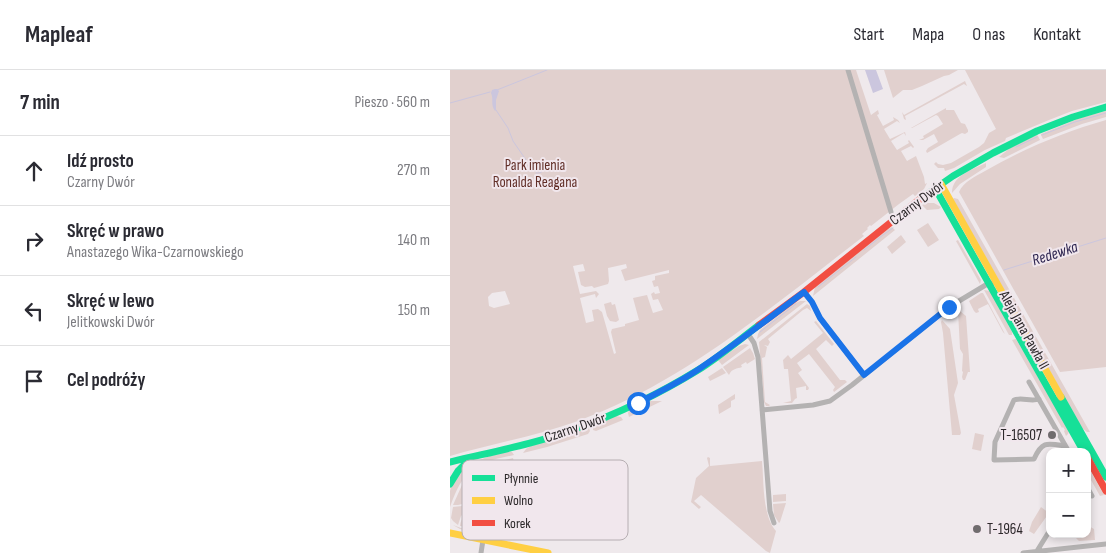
<!DOCTYPE html>
<html lang="pl">
<meta charset="utf-8">
<style>
body{margin:0;font-family:"Sofia Sans Condensed",sans-serif;background:#f7f7f7;color:#2b2b33}
.controls{position:absolute;right:15px;bottom:15px;display:grid;overflow:hidden;border-radius:10px;box-shadow:0 2px 8px #0003}
.controls button{width:45px;height:45px;display:grid;place-items:center;padding:0;border:0;border-bottom:1px solid #e1e1e2;background:#fff;color:#2b2b33;font:25px sans-serif}
.stop{position:absolute;width:15px;height:15px;margin:-11px;border:4px solid #1a73e8;border-radius:50%;background:#fff}
.stop.end{background:#1a73e8;border-color:#fff;box-shadow:0 1px 5px #0008}
.list{margin:0;padding:0;list-style:none}
h2{display:flex;justify-content:space-between;align-items:center;height:65px;margin:0;padding:0 20px;font-size:21px}
h2 small{font-size:16px;font-weight:400;color:#7c7c81}
.list li{display:grid;grid-template-columns:32px 1fr auto;gap:15px;align-items:center;box-sizing:border-box;height:70px;padding:0 20px;border-top:1px solid #e1e1e2}
.list b{display:block;font-size:19px;white-space:nowrap}
.list p{margin:0;font-size:16px;white-space:nowrap;color:#7c7c81}
.list em{font-size:16px;font-style:normal;color:#7c7c81}
.icon{flex:none;width:28px;height:28px;fill:none;stroke:currentColor;stroke-width:2;stroke-linecap:round;stroke-linejoin:round}
.map{position:relative;flex:none;width:656px;height:483px;overflow:hidden}
header{display:flex;align-items:center;gap:30px;box-sizing:border-box;height:70px;padding:0 25px;background:#fff;border-bottom:1px solid #e1e1e2}
header strong{font-size:24px}
nav{display:flex;gap:28px;margin-inline-start:auto;font-size:18px}
main{display:flex}
aside{flex:1;background:#fff}
.map>svg:first-child{display:block}
</style>
<header>
<strong>Mapleaf</strong>
<nav><a>Start</a><a>Mapa</a><a>O nas</a><a>Kontakt</a></nav>
</header>
<main>
<aside>
<h2>7 min<small>Pieszo · 560 m</small></h2>
<ul class="list">
<li><svg class="icon" aria-label="ahead" viewBox="0 0 24 24"><path d="M12 20V5M6 11l6-6 6 6"/></svg><div><b>Idź prosto</b><p>Czarny Dwór</p></div><em>270 m</em></li>
<li><svg class="icon" aria-label="right" viewBox="0 0 24 24"><path d="M7 20v-9h11M14 6l5 5-5 5"/></svg><div><b>Skręć w prawo</b><p>Anastazego Wika-Czarnowskiego</p></div><em>140 m</em></li>
<li><svg class="icon" aria-label="left" viewBox="0 0 24 24"><path d="M17 20v-9H6M10 6l-5 5 5 5"/></svg><div><b>Skręć w lewo</b><p>Jelitkowski Dwór</p></div><em>150 m</em></li>
<li><svg class="icon" aria-label="arrive" viewBox="0 0 24 24"><path d="M6 21V4h12l-3 4 3 4H6"/></svg><div><b>Cel podróży</b></div></li>
</ul>
</aside>
<div class="map">
<svg width="656" height="483" viewBox="0 0 656 483">
<rect width="100%" height="100%" fill="#efe9ec"/>
<path fill="#e1d0ce" fill-rule="evenodd" d="M0 0H406L421 45 428 40 429 44 427 45 433 56 444 50 443 47 448 50 450 53 447 51 434 59 440 69 455 62 456 66 454 63 441 71 447 80 459 73 458 71 459 70 464 77 463 78 461 76 451 81 457 91 466 86 474 107 475 114 477 113 474 119 465 126 463 124 449 134 421 156 420 155 417 158 418 159 412 164 414 166C325 234 235 312 128 351 86 366 42 374 0 386ZM133 194 135 201 128 202 131 215 135 217 142 216 144 218 158 214 159 211 158 198 176 194 177 198 171 200 175 211 219 200V203L205 206V210L202 211 204 217 208 216 210 223 205 224 204 222 201 224 203 230 208 229 213 240 203 243 197 225 183 228 189 250 175 254V256L162 259 161 262 166 283 164 284 152 242 148 239 142 240 144 251 136 253 130 228 145 224 146 228 149 224 146 221 130 224 123 196ZM55 221 60 234 44 238 39 236 38 227 42 223Z
M434 0H508L499 5 494 6 472 16 462 20H453L443 28Z
M515 0H656V32L622 41 599 50 556 68 555 71 535 80 504 98 495 101 494 98H488L484 94 486 92 488 94 493 95 501 93 529 77 534 73 539 63 546 59Z
M515 11 517 16 514 14 455 46 456 50 454 49 452 42 454 45Z
M496 38V40H504L511 53 515 54 518 60V62L515 64 512 63 510 64 477 83 476 81 478 78 488 72 484 64 473 70H469L474 68 473 66 493 54 488 46 486 45 462 58H461Z
M656 41V47L632 54 593 69 591 65V64L630 48Z
M656 50V297L610 302 509 122C513 112 526 106 535 101 573 79 614 62 656 50Z
M587 65 588 66 590 70 554 88 549 87 560 78Z
M536 93V97L510 114 502 123C502 105 522 100 536 93Z
M504 128 508 129 640 362H637L632 358 503 129Z
M477 133H484L491 137 489 139 477 140 472 135Z
M478 153 489 170 478 177 467 160Z
M442 157 445 160 363 226 365 217 428 165Z
M451 165 456 172 442 184 437 177Z
M508 170 531 210 530 214 506 171Z
M534 220 540 221 562 262V265H559Z
M531 223H533L555 264 553 262 538 234 528 239 529 242 526 243 524 241 519 231Z
M350 231H356L307 269 308 264 310 260 343 234Z
M161 232 162 235 165 234 169 250 166 252 160 251 157 246 154 234Z
M357 234 360 236 361 241 357 238 353 240 318 269 320 272 318 276 314 275 317 277 315 287 312 288 315 332 320 335 319 336H316L314 332 309 272Z
M508 241H510L516 246 520 302H518L515 310H513L512 307 513 302 512 301 513 284 510 279Z
M492 250 500 259 508 313 504 325 511 363 510 365H502L493 263 491 252Z
M366 251 384 274 382 276 376 270 366 279 390 310H395L397 312 384 322 383 320 385 317 359 284 347 293 352 300 348 303 359 318 358 320H356V316L346 318 347 328 345 329 342 333H333L341 331 338 299H334L333 290 338 285 341 289 373 263 364 252Z
M566 269 619 361 618 364 616 366 614 361 615 360 613 357 612 358 562 270Z
M295 274 299 275 272 295 268 290 289 276Z
M300 278 303 283 305 289 297 294 296 292 291 295 292 297C287 299 282 298 279 305L273 297Z
M272 298 276 303 260 311 258 307Z
M285 324V332V329L281 331V337L269 344 268 335Z
M199 331H212L179 347 178 343 179 340Z
M166 346 171 347 173 350 146 361 143 360V356Z
M137 358H139L140 361 138 364 97 377 73 383 76 379 81 376Z
M525 363 534 365 531 381 522 379Z
M59 381 62 382 64 385C25 393 14 398 0 437 0 432 0 426 0 421 1 416 4 411 7 407 21 390 39 386 59 381Z
M258 387 260 388V396L312 391C314 412 312 445 326 461L320 483 316 481 251 425 244 431 251 437 249 439 241 432 246 408 259 396 257 388Z
M63 388 64 393 63 404 47 406 43 408 39 405 42 398 43 393Z
M637 395 654 425 650 426 637 403Z
M12 415C19 419 23 431 12 434 10 435 6 435 3 435Z
M336 424V431L323 432V425Z
M18 433V440L11 446 8 455 3 451 1 448 3 437 12 436Z
M336 433 330 452 329 453 324 445 323 434Z
M591 437 599 443 584 464 579 461 582 452Z
M24 440 23 443 25 446 22 448 20 457 10 456C11 447 16 443 24 440Z
M3 455 11 458 58 467 56 470H54L40 465 10 459Z
M637 455 644 459 645 470 629 471 626 468 628 464H637Z"/>
<path fill="#cbc6de" d="M415 0H426L433 19 423 23Z
M45 19H47L49 21 46 30V40L45 41C40 34 44 30 41 23L42 20Z"/>
<g fill="none" stroke-linecap="round" stroke-linejoin="round">
<path stroke="#cbc6de" stroke-width="1" d="M47 20 97 0
M0 33 40 22
M46 40 58 58 63 71 76 90
M592 65 625 52 656 43
M566 77 587 67
M86 103C91 104 96 98 102 99
M414 180 433 165 443 158
M554 200 656 168
M368 217 406 187
M310 262 346 234"/>
<path stroke="#b4b2b2" stroke-width="5" d="M398 0 441 142
M354 222 362 232 370 248 414 305
M298 264 304 273 308 287 320 441 324 453
M579 312 619 382
M589 329C581 332 572 327 564 330L545 372 544 390 584 389C592 371 597 373 615 376
M312 340 363 335 380 331 402 315 499 237 539 213H542
M637 417 642 426
M587 481 600 460
M31 483 33 470
M573 483 656 474"/>
<path stroke="#16e098" stroke-width="7" d="M485 118 634 382
M470 129 503 106 543 83 587 61 623 47 656 37
M611 327 656 407
M0 392C41 382 85 374 125 359 167 344 209 324 248 300 269 287 289 270 309 255
M0 414 8 401 21 388"/>
<path stroke="#ffcf43" stroke-width="7" d="M491 114 611 327
M0 463 98 483"/>
<path stroke="#f24e42" stroke-width="7" d="M309 255 354 222 470 129
M637 387 656 421"/>
</g>
<g fill="none" stroke-linecap="round" stroke-linejoin="round">
<path stroke="#1a73e8" stroke-width="6" d="M188 333C209 322 230 312 249 299 285 275 319 248 354 222L362 232 370 248 414 305 499 237"/>
</g>
<g fill="#706c6e" stroke="#f1e7ed" stroke-width="2">
<circle cx="602" cy="365" r="5"/>
<circle cx="527" cy="459" r="5"/>
</g>
<g text-anchor="middle" dominant-baseline="central" stroke-width="4" stroke-linejoin="round" paint-order="stroke">
<g font-size="15" fill="#612e27" stroke="#f1e7ed">
<text x="85" y="95">Park imienia<tspan x="85" dy="17">Ronalda Reagana</tspan></text>
</g>
<g font-size="15" fill="#2c282a" stroke="#f1e7ed">
<text transform="translate(467 133) rotate(-37)">Czarny Dwór</text>
<text transform="translate(574 260) rotate(61)">Aleja Jana Pawła II</text>
<text transform="translate(125 358) rotate(-19)">Czarny Dwór</text>
</g>
<g font-size="15" fill="#2c282a" stroke="#f1e7ed" text-anchor="end">
<text x="592" y="365">T-16507</text>
<text x="537" y="459" text-anchor="start">T-1964</text>
</g>
<g font-size="16" font-style="italic" fill="#2d244f" stroke="#f1e7ed">
<text transform="translate(605 184) rotate(-18)">Redewka</text>
</g>
</g>
<rect x="12" y="390" width="166" height="80" rx="8" fill="#f1e7ed" stroke="#b6aeb2" stroke-width="1"/>
<rect x="22" y="405" width="23" height="6" fill="#16e098"/>
<rect x="22" y="427" width="23" height="7" fill="#ffcf43"/>
<rect x="22" y="450" width="23" height="6" fill="#f24e42"/>
<g font-size="14" fill="#2c282a">
<text x="54" y="413">Płynnie</text>
<text x="54" y="435">Wolno</text>
<text x="54" y="458">Korek</text>
</g>
</svg>
<div class="controls">
<button>+</button>
<button>−</button>
</div>
<div class="stop" style="left:188px;top:333px"></div>
<div class="stop end" style="left:499px;top:237px"></div>
</div>
</main>
